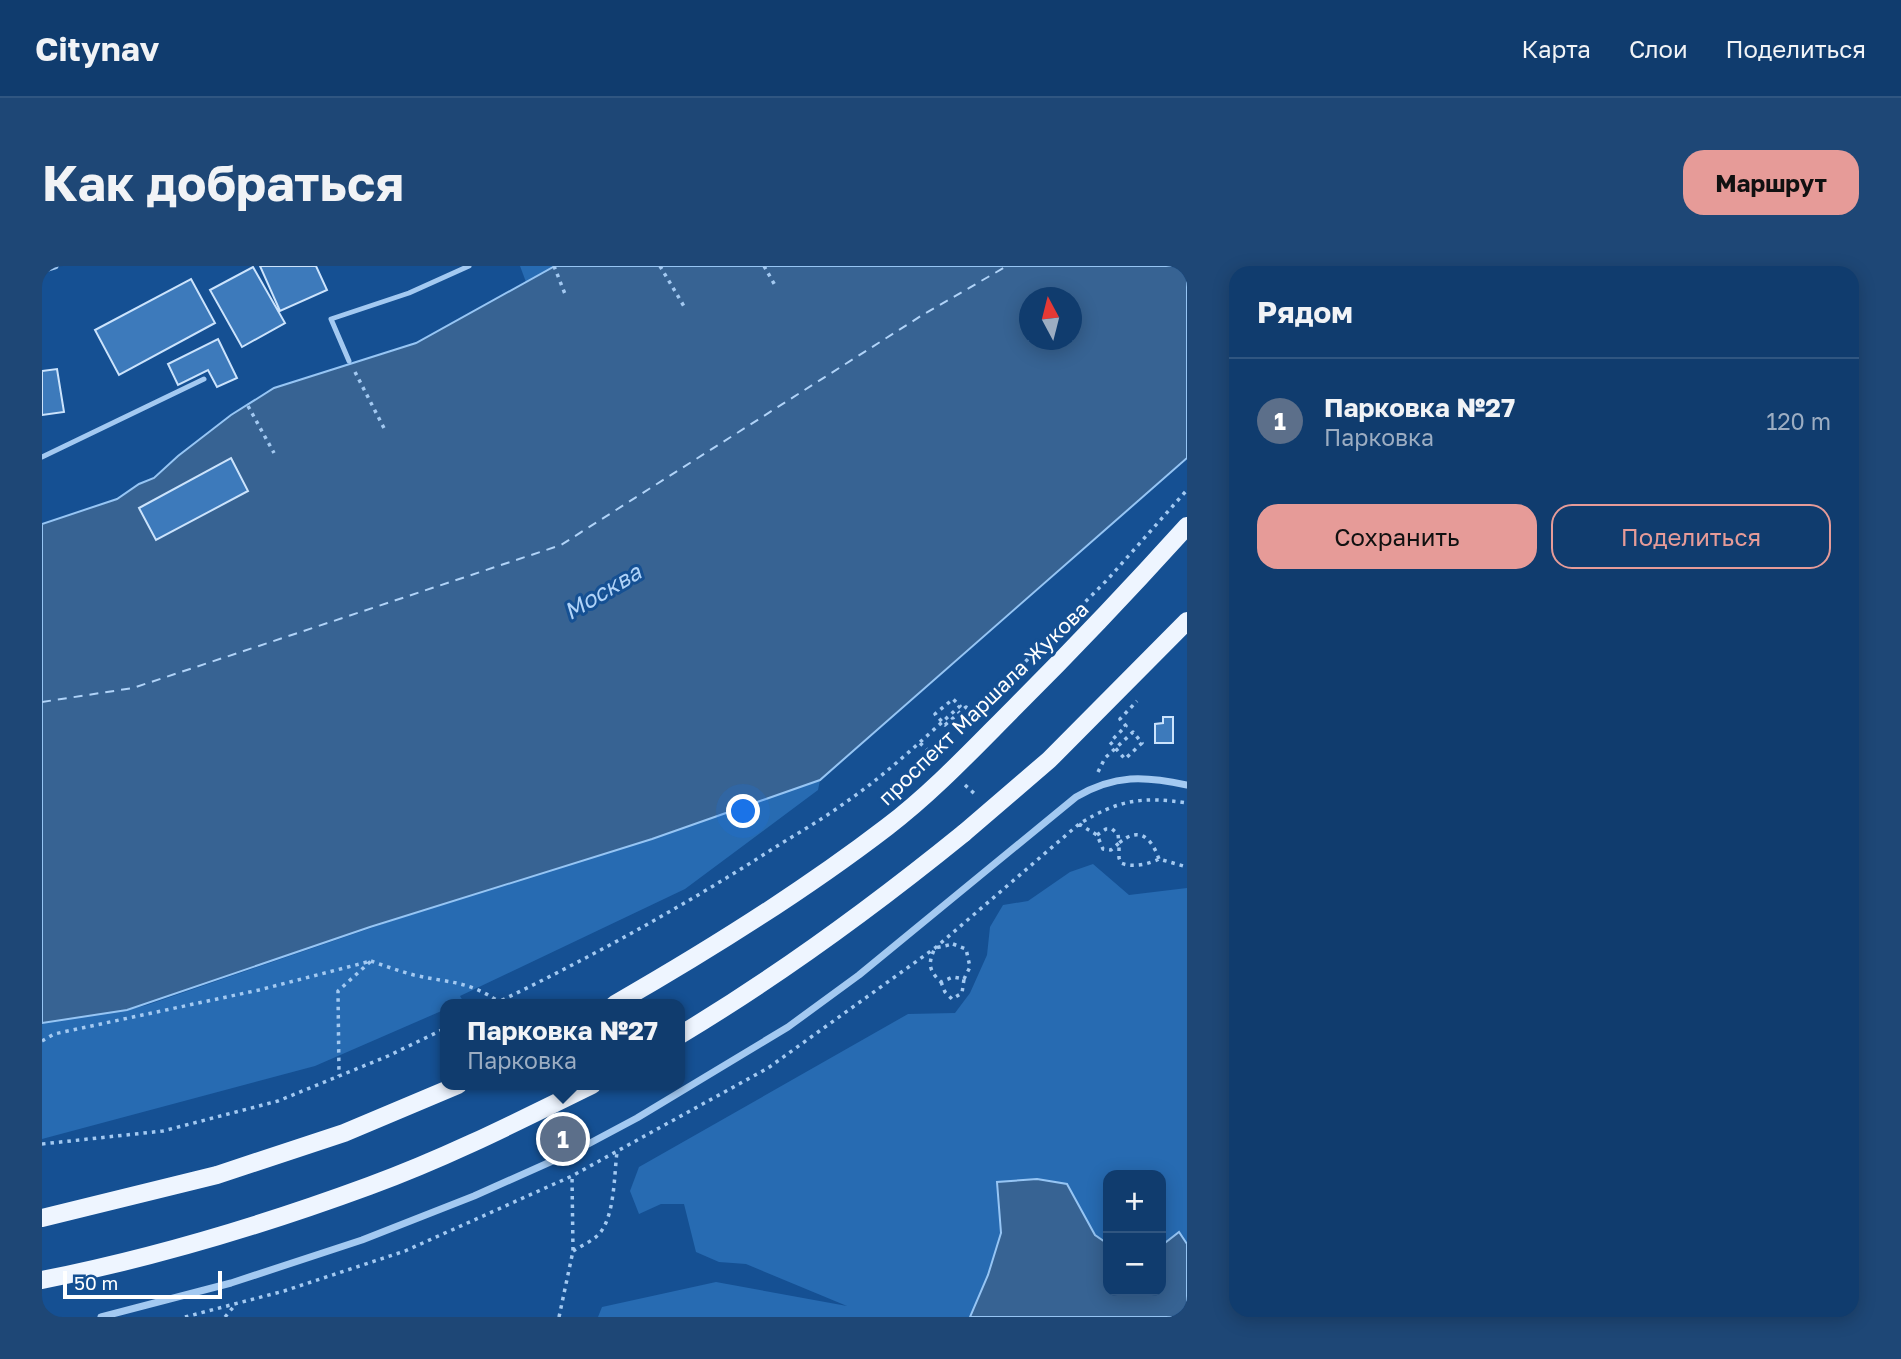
<!DOCTYPE html>
<html lang="ru">
<meta charset="utf-8">
<style>
body{margin:0;font-family:"Golos Text",sans-serif;background:#1e4776;color:#f1f3f6}
.controls{position:absolute;right:21px;bottom:21px;display:grid;overflow:hidden;border-radius:14px;box-shadow:0 4px 18px #0003}
.controls button{width:63px;height:63px;display:grid;place-items:center;padding:0;border:0;border-bottom:2px solid #305681;background:#103c6e;color:#f1f3f6;font:35px sans-serif}
.compass{position:absolute;left:977px;top:21px;width:63px;height:63px;border-radius:50%;background:#103c6e;box-shadow:0 4px 18px #0003;rotate:353deg}
.scale{position:absolute;left:21px;bottom:18px;width:159px;box-sizing:border-box;padding-left:7px;border:4px solid #fff;border-top:0;font-size:19px;line-height:24px;white-space:nowrap;color:#fff;-webkit-text-stroke:5px #155093;paint-order:stroke}
.you{position:absolute;left:702px;top:546px;width:24px;height:24px;margin:-18px;border:5px solid #fff;border-radius:50%;background:#1a73e8;box-shadow:0 0 0 10px #1a73e833}
.badge{display:grid;place-items:center;width:46px;height:46px;border-radius:50%;background:#e69b98;color:#fff;font-size:23px;font-weight:700}
.pin{position:absolute;translate:-50% -50%;border:4px solid #fff;box-shadow:0 2px 7px #0006}
.popup{position:absolute;left:398px;top:733px;width:245px;height:91px;box-sizing:border-box;display:grid;place-content:center;border-radius:14px;background:#103c6e;filter:drop-shadow(0 2px 5px #0005);font-size:23px;white-space:nowrap;color:#9cadc2}
.popup b{font-size:26px;color:#f1f3f6}
.popup::after{content:'';position:absolute;left:50%;top:100%;margin-left:-14px;border:14px solid transparent;border-top-color:#103c6e}
.list{margin:0;padding:0;list-style:none}
h2{display:flex;justify-content:space-between;align-items:center;height:91px;margin:0;padding:0 28px;font-size:30px}
h2 small{font-size:23px;font-weight:400;color:#9cadc2}
.list li{display:grid;grid-template-columns:46px 1fr auto;gap:21px;align-items:center;box-sizing:border-box;height:126px;padding:0 28px;border-top:2px solid #305681}
.list b{display:block;font-size:26px;white-space:nowrap}
.list p{margin:0;font-size:23px;white-space:nowrap;color:#9cadc2}
.list em{font-size:23px;font-style:normal;color:#9cadc2}
.actions{display:flex;gap:14px;padding:21px 28px}
.actions a{flex:1;padding:16px 0;border:2px solid #e69b98;border-radius:21px;text-align:center;font-size:24px;color:#e69b98}
.actions .main{background:#e69b98;color:#111}
.map{position:relative;flex:none;width:1145px;height:1051px;overflow:hidden;border-radius:21px}
header{display:flex;align-items:center;gap:42px;box-sizing:border-box;height:98px;padding:0 35px;background:#103c6e;border-bottom:2px solid #305681}
header strong{font-size:33px}
nav{display:flex;gap:38px;margin-inline-start:auto;font-size:24px}
.intro{display:flex;align-items:center;justify-content:space-between;box-sizing:border-box;height:168px;padding:0 42px}
h1{margin:0;font-size:49px}
.button{padding:18px 32px;border-radius:21px;background:#e69b98;color:#111;font-size:24px;font-weight:700}
main{display:flex;gap:42px;padding:0 42px}
aside{flex:1;background:#103c6e;border-radius:21px;box-shadow:0 4px 18px #0003}
.map>svg:first-child{display:block}
</style>
<header>
<strong>Citynav</strong>
<nav><a>Карта</a><a>Слои</a><a>Поделиться</a></nav>
</header>
<div class="intro"><h1>Как добраться</h1><a class="button">Маршрут</a></div>
<main>
<div class="map">
<svg width="1145" height="1051" viewBox="0 0 1145 1051">
<rect width="100%" height="100%" fill="#155093"/>
<path fill="#276bb2" d="M478 0H513L484 16Z
M778 514 776 524 643 623 418 730 421 735 414 738H404V743L273 800 0 873V756L85 744 105 739 358 652 610 573Z
M1051 598 1087 629 1145 622V978L1137 966 1119 980V909H1066V978L1053 969 1025 918 955 916 959 967 946 1009 928 1051H556L560 1041 674 1016 805 1040 704 998 677 996 654 986 642 938H619L597 948 588 925 597 901 866 748 913 747 928 727 945 689 948 661 961 639 986 635 1028 606Z"/>
<path fill="#376393" stroke="#96c5f4" stroke-width="2" fill-rule="evenodd" d="M513 0H1145V192L778 514 610 573 328 661 85 744 0 757V258L75 233 97 218 112 212 136 190 189 149 232 122 374 77ZM987 32H1030V74H987Z
M995 913 1025 918 1053 969 1066 978V1025H1119V980L1137 966 1145 978V1051H928L946 1009 959 967 955 916Z"/>
<g fill="none" stroke-linecap="round" stroke-linejoin="round">
<path stroke="#b0d3f8" stroke-width="2" stroke-dasharray="9 7" stroke-linecap="butt" d="M0 436 91 422 519 279 882 48 965 0"/>
</g>
<path fill="#3d7abb" stroke="#cbe3fc" stroke-width="2" d="M218 0H274L285 24 238 45Z
M211 1 243 57 200 81 168 24Z
M149 13 173 57 77 109 53 64Z
M176 73 195 112 175 121 166 104 136 119 126 98Z
M15 103 22 146 0 149V105Z
M189 192 206 225 114 274 97 242Z
M1121 451H1131V477H1113V458L1121 457Z"/>
<g fill="none" stroke-linecap="round" stroke-linejoin="round">
<path stroke="#a3c9f1" stroke-width="3.5" stroke-dasharray="3.5 5" stroke-linecap="butt" d="M512 0 523 28
M618 0 643 42
M722 0 734 21
M313 106 344 166
M206 140 232 187
M878 477 894 492
M1056 506 1063 492 1091 466 1100 477 1083 493 1068 476 1084 460 1078 453 1095 435
M923 519 935 530
M1037 558 1055 569 1061 583 1069 584 1077 577V592L1079 597C1090 602 1107 598 1117 593L1145 601
M1055 569 1064 563H1070L1076 568 1077 577C1097 560 1109 571 1117 593
M911 678 924 683 928 701 922 713 911 711 899 716C886 704 886 697 893 682Z
M329 695C343 700 357 705 372 709 406 717 424 714 456 735
M899 716 903 726 910 733 920 727 922 713
M452 738C548 692 642 640 732 582 756 567 781 553 804 536 845 508 881 473 918 440L911 433 893 448 903 459 924 441 932 447 1066 313 1145 224
M0 775 12 768 217 724 329 695 296 725 297 810
M0 878 121 865 236 835 346 790 404 762
M531 985C539 980 548 976 555 970 573 954 572 909 575 886
M143 1051 242 1025 363 985 530 910 726 802 893 682 1037 558C1076 534 1100 530 1145 537
M183 1051 193 1039
M517 1051 531 985 530 910"/>
<path stroke="#a3c9f1" stroke-width="5" d="M307 95 289 53 367 27 427 0
M0 191 162 113"/>
<path stroke="#a3c9f1" stroke-width="7" d="M0 4 13 0
M59 1051 189 1017 320 974 432 930 535 884 595 852 746 761 817 709 1034 531C1073 508 1103 510 1145 519"/>
<path stroke="#eef5ff" stroke-width="18" d="M638 769C738 709 832 640 922 567
M0 952 175 909 302 867 416 819
M0 1014C111 992 221 959 327 920 404 892 477 855 550 819"/>
<path stroke="#eef5ff" stroke-width="18" d="M922 567 1007 494 1145 355
M573 738C667 684 759 627 845 561 891 526 932 482 973 441 1032 382 1089 322 1145 260"/>
</g>
<g text-anchor="middle" dominant-baseline="central" stroke-width="6" stroke-linejoin="round" paint-order="stroke">
<g font-size="21" fill="#fff" stroke="#155093">
<text transform="translate(941 437) rotate(-44)">проспект Маршала Жукова</text>
</g>
<g font-size="23" font-style="italic" fill="#b0d3f8" stroke="#155093">
<text transform="translate(560 325) rotate(-31)">Москва</text>
</g>
</g>
</svg>
<div class="controls">
<button>+</button>
<button>−</button>
</div>
<svg class="compass" viewBox="-18 -18 36 36"><path d="M0-13l5 13h-10z" fill="#e53935"/><path d="M0 13l5-13h-10z" fill="#9cadc2"/></svg>
<div class="scale">50 m</div>
<div class="you"></div>
<div class="pin badge" style="left:521px;top:873px;background:#5c6f8a">1</div>
<div class="popup"><b>Парковка №27</b>Парковка</div>
</div>
<aside>
<h2>Рядом<small></small></h2>
<ul class="list">
<li><span class="badge" style="background:#5c6f8a">1</span><div><b>Парковка №27</b><p>Парковка</p></div><em>120 m</em></li>
</ul>
<div class="actions"><a class="main">Сохранить</a><a>Поделиться</a></div>
</aside>
</main>
